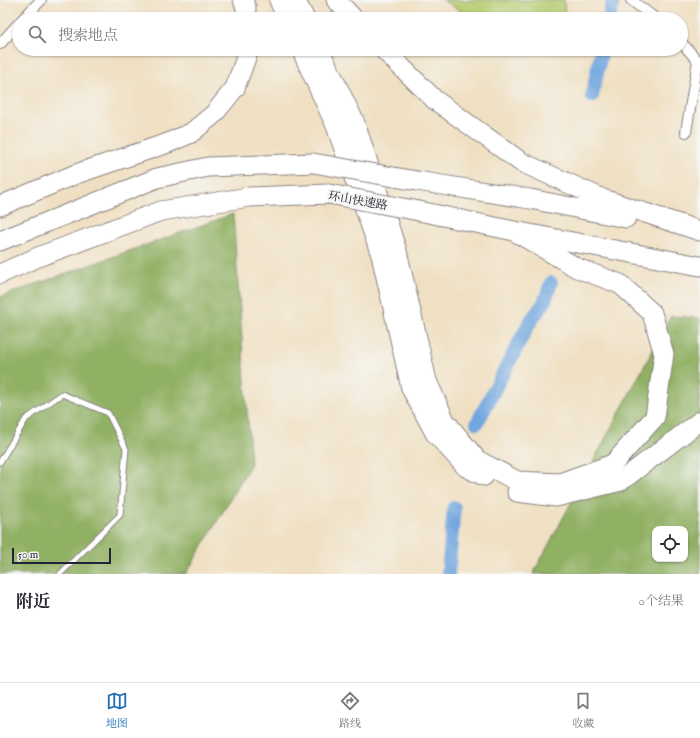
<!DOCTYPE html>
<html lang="zh">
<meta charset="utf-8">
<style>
body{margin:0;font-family:"IM FELL English","Noto Serif SC",serif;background:#f7f7f7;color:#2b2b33}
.controls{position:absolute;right:12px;bottom:12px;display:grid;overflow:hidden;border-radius:8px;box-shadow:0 1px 3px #0004}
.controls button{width:36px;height:36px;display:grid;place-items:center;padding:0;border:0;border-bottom:1px solid #e1e1e2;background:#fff;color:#2b2b33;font:20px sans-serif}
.scale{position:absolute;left:12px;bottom:10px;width:99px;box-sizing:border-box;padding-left:4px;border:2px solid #22223b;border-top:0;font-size:11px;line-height:14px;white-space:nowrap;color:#22223b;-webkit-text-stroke:3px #f6f6f2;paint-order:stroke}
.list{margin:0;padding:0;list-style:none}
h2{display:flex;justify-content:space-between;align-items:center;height:52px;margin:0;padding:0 16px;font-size:17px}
h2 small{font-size:13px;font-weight:400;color:#7c7c81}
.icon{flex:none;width:22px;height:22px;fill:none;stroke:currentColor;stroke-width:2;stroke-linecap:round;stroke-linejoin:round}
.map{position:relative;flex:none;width:700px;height:574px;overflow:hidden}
.search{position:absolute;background:#fff;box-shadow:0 1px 3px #0004;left:12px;right:12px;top:12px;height:44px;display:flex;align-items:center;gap:10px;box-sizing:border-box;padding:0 14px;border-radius:22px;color:#7c7c81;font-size:15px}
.sheet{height:108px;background:#fff}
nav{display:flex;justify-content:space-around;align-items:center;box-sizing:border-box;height:56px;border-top:1px solid #e1e1e2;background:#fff;font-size:11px;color:#7c7c81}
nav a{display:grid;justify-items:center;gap:2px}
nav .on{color:#1f6fb2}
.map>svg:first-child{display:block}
</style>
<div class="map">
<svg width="700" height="574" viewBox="0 0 700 574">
<rect width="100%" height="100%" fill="#f6f6f2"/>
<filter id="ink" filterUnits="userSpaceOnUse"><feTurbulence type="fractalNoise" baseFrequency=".025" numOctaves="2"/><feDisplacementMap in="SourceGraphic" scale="8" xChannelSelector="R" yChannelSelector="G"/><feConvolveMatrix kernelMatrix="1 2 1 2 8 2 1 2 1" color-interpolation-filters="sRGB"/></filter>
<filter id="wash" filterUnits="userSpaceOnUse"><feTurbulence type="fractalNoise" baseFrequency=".012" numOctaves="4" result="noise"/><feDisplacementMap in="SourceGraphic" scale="16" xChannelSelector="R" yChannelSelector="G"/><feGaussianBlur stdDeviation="0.9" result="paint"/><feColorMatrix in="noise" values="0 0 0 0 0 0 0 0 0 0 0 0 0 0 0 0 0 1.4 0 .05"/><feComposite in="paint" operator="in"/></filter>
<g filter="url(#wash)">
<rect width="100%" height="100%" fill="#f0e0c3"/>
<path fill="#b6cc71" stroke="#6c7756" d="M443 0H564L565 19H474Z"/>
<path fill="#90b063" stroke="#59694f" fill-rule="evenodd" d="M233 214 251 464 186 574H0V297Z
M671 316 700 318V574H533ZM655 529H685V559H655Z"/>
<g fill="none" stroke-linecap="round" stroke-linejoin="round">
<path stroke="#71a6de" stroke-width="14" d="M609 19 613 0
M592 96 602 49
M477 423 530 322 544 303 551 283
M448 574 454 508"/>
</g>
</g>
<g filter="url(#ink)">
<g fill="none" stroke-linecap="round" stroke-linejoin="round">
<defs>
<path id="lane" d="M0 462 26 419 62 394 108 413 126 449 120 515 60 574"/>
<path id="street" d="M631 0 656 19
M23 19 41 0
M681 42 698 61 686 132
M0 44 19 23"/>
<path id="highway" d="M243 0 246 8V19
M279 0 287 19
M295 0 305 19
M336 0 354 19
M301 49 336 126 381 255 411 388 435 433 466 467 484 476
M319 49 355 123 397 251 427 381 445 421 477 460 517 481 560 483 613 464 655 417 664 354 652 313 620 284 577 268 514 231
M383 49 435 100 521 162 603 199 700 231
M417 181 530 199 626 218
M0 206 76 174 168 143 191 133 214 114 235 88 247 55V49
M419 211 514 231 700 266
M0 241 157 178 208 167 313 163
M0 274 38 257 161 211 249 197 329 194
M517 492 556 497 621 481 700 421"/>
</defs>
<use href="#lane" stroke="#89817f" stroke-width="7"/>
<use href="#street" stroke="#89817f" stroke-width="12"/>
<use href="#highway" stroke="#89817f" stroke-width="21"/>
<use href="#lane" stroke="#fff" stroke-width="5"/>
<use href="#street" stroke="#fff" stroke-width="10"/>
<use href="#highway" stroke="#fff" stroke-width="19"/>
<defs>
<path id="highway-bridge" d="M313 163 417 181
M329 194 419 211"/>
</defs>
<use href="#highway-bridge" stroke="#89817f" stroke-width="21" stroke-linecap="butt"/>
<use href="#highway-bridge" stroke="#fff" stroke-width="19"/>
</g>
</g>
<g text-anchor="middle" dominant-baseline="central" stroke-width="4" stroke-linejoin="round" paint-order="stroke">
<g font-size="12" fill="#22223b" stroke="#f6f6f2">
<text transform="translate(358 201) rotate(10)">环山快速路</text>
</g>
</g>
</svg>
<div class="controls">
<button><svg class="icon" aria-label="locate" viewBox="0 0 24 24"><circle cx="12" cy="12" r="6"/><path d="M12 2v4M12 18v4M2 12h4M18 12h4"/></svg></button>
</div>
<div class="scale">50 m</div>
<div class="search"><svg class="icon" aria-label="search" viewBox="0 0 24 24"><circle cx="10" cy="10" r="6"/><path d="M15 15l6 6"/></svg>搜索地点</div>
</div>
<section class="sheet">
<h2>附近<small>0个结果</small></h2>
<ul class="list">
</ul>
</section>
<nav>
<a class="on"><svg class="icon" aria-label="map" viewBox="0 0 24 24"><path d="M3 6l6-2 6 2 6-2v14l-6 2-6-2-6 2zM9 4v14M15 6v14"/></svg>地图</a>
<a><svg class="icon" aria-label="directions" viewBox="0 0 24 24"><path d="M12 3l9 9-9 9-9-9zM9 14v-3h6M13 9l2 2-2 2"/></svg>路线</a>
<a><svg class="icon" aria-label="saved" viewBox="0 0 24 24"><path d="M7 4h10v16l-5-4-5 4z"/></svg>收藏</a>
</nav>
